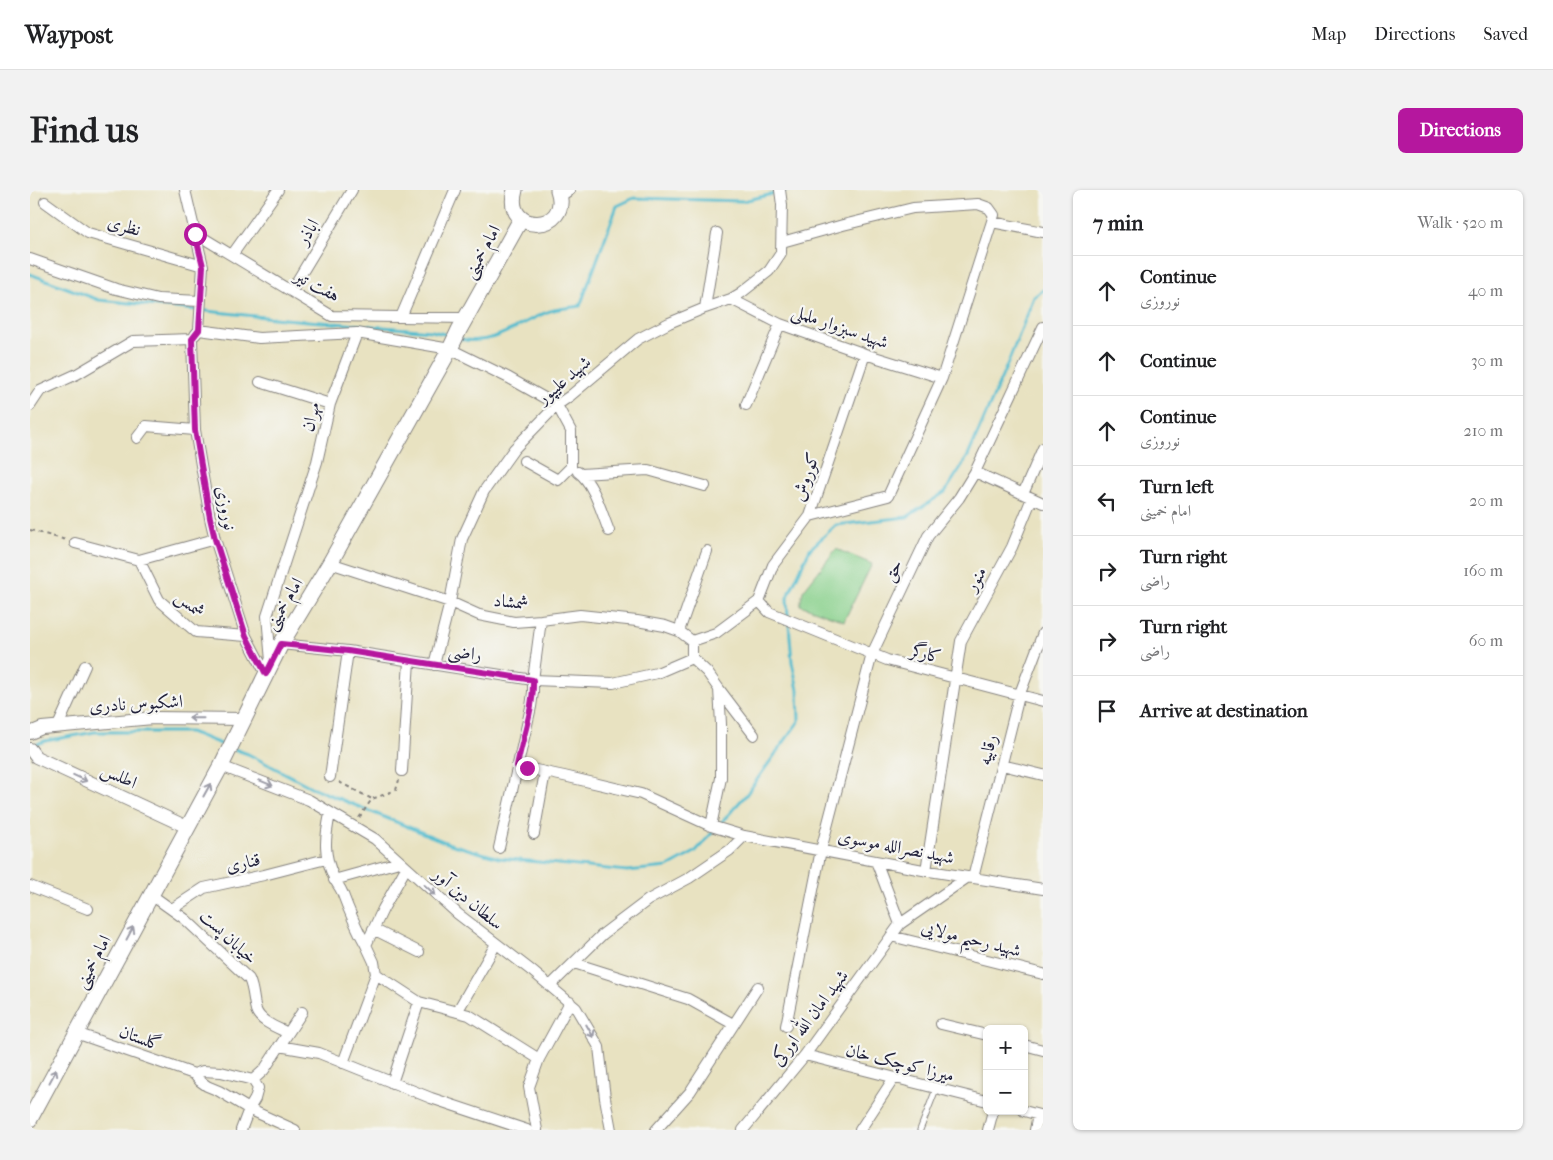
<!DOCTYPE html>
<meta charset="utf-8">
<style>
body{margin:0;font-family:"IM FELL French Canon",Amiri,serif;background:#f2f2f2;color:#202124}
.controls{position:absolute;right:15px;bottom:15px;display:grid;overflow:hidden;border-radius:8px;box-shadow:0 1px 4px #0004}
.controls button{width:45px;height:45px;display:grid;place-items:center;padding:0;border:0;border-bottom:1px solid #e0e0e0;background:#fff;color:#202124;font:25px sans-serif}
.stop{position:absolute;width:15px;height:15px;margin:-11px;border:4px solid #b5179e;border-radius:50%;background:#fff}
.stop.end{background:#b5179e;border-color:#fff;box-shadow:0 1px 5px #0008}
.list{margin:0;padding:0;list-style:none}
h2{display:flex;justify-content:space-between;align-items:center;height:65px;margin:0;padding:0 20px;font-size:21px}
h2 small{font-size:16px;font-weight:400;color:#757577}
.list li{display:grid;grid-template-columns:32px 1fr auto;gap:15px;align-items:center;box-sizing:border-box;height:70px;padding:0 20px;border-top:1px solid #e0e0e0}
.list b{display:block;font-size:19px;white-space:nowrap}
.list p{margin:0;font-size:16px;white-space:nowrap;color:#757577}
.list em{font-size:16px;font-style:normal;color:#757577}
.icon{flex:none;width:28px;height:28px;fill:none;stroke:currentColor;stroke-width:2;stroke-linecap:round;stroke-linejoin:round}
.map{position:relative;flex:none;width:1013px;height:940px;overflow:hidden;border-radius:8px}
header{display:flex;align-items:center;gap:30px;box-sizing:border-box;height:70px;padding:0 25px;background:#fff;border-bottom:1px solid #e0e0e0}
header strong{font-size:24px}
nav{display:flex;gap:28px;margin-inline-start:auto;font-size:18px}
.intro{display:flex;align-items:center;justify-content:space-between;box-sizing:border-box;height:120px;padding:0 30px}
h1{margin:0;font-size:35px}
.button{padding:12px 22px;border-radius:8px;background:#b5179e;color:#fff;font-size:18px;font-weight:700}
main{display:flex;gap:30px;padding:0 30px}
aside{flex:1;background:#fff;border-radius:8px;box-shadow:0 1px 4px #0004}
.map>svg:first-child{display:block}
</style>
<header>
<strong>Waypost</strong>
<nav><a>Map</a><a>Directions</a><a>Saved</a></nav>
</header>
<div class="intro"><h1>Find us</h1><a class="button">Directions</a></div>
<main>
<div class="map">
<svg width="1013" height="940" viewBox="0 0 1013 940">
<rect width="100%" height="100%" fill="#f6f6f2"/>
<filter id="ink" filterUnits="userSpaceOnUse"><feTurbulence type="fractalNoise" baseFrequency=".02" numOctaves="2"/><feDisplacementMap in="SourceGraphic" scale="10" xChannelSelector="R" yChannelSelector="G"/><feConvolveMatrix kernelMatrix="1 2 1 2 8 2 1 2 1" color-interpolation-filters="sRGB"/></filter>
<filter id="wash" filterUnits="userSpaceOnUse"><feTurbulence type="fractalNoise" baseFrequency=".0096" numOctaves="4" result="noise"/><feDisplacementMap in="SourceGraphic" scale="20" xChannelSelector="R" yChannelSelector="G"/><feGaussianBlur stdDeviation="1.12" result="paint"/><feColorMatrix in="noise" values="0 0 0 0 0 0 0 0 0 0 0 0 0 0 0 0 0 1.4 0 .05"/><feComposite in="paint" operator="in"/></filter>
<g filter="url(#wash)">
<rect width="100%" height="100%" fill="#e8e2c1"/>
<path fill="#88d08b" stroke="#557963" d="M806 359 842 374 814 431 770 415 773 401Z"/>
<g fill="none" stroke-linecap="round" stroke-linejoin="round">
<path stroke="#52bccf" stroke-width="3" d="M0 84 69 110 254 129 402 141 422 146
M431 149C461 157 488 134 515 123 525 118 539 118 550 116L587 16 604 8 713 11 760 0
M758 427 757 408 780 359 806 335 877 327 915 302 938 266 980 168 1004 107 1013 100
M2 556 15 551 65 542H160L196 556
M204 559 218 564 283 598 420 654 469 668 597 681 638 677 665 662 716 605 769 531 768 500 762 472 759 434"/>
</g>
</g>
<g filter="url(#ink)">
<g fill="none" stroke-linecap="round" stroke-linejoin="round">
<defs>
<path id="service" d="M890 940 906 899"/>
<path id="minor" d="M155 0 173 76 169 140 165 145
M530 6 540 0
M15 12 58 43 173 76
M962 32 1013 42
M165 43 302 126 437 128
M752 52 813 35 883 18 948 14 959 18 964 25 912 188 858 306 780 326
M202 65 248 0
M0 69 86 99 128 109 170 111
M261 101 322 0
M701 109 750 134 835 164 912 188
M675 118 687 43
M371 127 425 0
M169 140 229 148 327 143 300 214 287 272 237 426 241 471
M327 143 420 159 479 188 527 215 541 241V277L528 290 494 271
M162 149 165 240 180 328 185 349 216 446 236 484
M230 192 300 214
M716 215 750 134
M0 216 10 201 47 184 103 151 162 149
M107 248 116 236 165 240
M548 282C564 293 572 324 579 341
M945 282 1013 313
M551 284 618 280 675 296
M993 304 1013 258
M45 353 109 370 185 349
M109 370 129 410 166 442 216 446
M300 373 420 412 449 425 484 432 511 430 550 425 607 431 635 436 649 441 662 451
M729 411 739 422 857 470 1013 511
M729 411 743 375 780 326 835 164
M649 441 677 361
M662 451V468L677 482 689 499 691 534V588L681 636
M662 451 686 443 729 411
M251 454 318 461 503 490 583 493 627 483 662 468
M404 475 420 412 432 349 454 301 484 259 527 215 540 206 608 149 639 133 675 118 701 109 711 103 739 81 751 63 752 15 750 0
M689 499 724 545
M28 536 55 476
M972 575 1013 585
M191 576 279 610 345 649 428 724 502 781 546 818 569 857 575 908 581 940
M487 576 534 586 611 604 681 636 714 646 893 680 1013 699
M372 581 379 471
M300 587 318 461
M300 624C295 648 293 664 304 688 306 693 310 697 312 702 319 721 325 736 336 755
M504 644 515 582
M469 658 501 517 503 502V490L511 430
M846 671 870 734
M896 681 931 451 982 357 1002 308
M943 688 989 506 1013 443
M304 690 369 672
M0 696 58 719
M120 704 155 729 219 789C224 800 223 809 226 820 230 832 248 838 258 843
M142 719 174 698 234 685 296 669
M343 739 389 762
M861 746 1013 784
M544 773 658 809 703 834
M346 784 389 812 439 825 509 869
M520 796 573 744 618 710 659 688 700 660 714 646
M427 822 466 754
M911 834 957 845
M756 836 791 660 842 464 898 346 929 308 945 282 1013 137
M46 843 164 884
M994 855 1013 860
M249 856 289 863 401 908 497 940
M775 865 957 911
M313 873 346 784 344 772 336 755 353 719 376 678
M173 881 191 882 223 890 228 898 225 909 219 919 189 901 177 896 170 891 164 884Z
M223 890 234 880 272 822
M362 893 389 812
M994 921 1013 926
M211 940 219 919 265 940
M507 940 499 897 509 869 540 812
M626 940 660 902 728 797
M713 940 775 865 870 734 938 687
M830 940 864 888
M958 940 963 921
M1005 940 1008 925"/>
<path id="tertiary" d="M0 543 12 538 123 528 215 529
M0 559 6 567 157 637"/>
<path id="secondary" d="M485 0C472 46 543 43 528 0
M0 929 191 576 251 454 300 373 420 159 429 140 491 29"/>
</defs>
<use href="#service" stroke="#85827e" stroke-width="7"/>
<use href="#minor" stroke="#85827e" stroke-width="12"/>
<use href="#tertiary" stroke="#85827e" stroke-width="14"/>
<use href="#secondary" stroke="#85827e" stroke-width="17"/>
<path stroke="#85827e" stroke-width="2" stroke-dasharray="4 4" stroke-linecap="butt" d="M0 340 36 350
M309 592 342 609
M329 628 342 609 366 600 369 590"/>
<use href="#service" stroke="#fff" stroke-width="5"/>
<use href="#minor" stroke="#fff" stroke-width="10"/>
<use href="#tertiary" stroke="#fff" stroke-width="12"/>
<use href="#secondary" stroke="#fff" stroke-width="15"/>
</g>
<defs><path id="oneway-shaft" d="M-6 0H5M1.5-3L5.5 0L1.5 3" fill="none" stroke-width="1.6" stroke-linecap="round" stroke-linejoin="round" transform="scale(1.25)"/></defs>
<g stroke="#9c9ca7">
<use href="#oneway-shaft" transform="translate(166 528) rotate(-179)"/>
<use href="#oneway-shaft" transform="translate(50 588) rotate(25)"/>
<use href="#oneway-shaft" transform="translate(236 593) rotate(22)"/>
<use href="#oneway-shaft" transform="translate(177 600) rotate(-61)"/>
<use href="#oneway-shaft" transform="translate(400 700) rotate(42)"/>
<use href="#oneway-shaft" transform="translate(100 743) rotate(-62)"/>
<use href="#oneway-shaft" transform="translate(560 841) rotate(60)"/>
<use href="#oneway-shaft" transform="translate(23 886) rotate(-62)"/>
</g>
</g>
<g fill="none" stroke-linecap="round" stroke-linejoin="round" filter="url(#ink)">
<path stroke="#b5179e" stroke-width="6" d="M165 44 173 76 169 140 162 149 165 240 180 328 185 349 216 446 236 484 251 454 318 461 503 490C504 519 492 548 487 576L497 578"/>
</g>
<g text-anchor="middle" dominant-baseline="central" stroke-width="4.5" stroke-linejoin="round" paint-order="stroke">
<g font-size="18" fill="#22223b" stroke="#f6f6f2">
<text transform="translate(94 36) rotate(16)">نظری</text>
<text transform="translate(278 42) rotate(-59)">اباذر</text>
<text transform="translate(452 62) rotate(-61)">امام خمینی</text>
<text transform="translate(287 96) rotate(28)">هفت تیر</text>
<text transform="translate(810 137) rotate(19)">شهید سبزوار ململی</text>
<text transform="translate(534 190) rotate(-40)">شهید علیپور</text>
<text transform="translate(281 227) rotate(-76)">مهران</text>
<text transform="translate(776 287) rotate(-71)">کوروش</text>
<text transform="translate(196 318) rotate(79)">نوروزی</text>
<text transform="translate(863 381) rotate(-65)">حق</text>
<text transform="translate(946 389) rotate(-60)">منور</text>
<text transform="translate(481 412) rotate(5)">شمشاد</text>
<text transform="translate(160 414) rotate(39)">شمس</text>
<text transform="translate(254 414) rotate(-59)">امام خمینی</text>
<text transform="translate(435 463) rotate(8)">راضی</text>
<text transform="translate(896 464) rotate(15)">کارگر</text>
<text transform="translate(106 514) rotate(-3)">اشکبوس نادری</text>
<text transform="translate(958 560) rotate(-76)">رقابیه</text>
<text transform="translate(89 586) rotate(25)">اطلس</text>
<text transform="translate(866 657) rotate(11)">شهید نصرالله موسوی</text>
<text transform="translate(213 673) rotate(-12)">قناری</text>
<text transform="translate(438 709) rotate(40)">سلطان دین آور</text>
<text transform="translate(198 747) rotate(43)">خیابان پست</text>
<text transform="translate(941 749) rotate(14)">شهید رحیم مولایی</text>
<text transform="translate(63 772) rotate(-62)">امام خمینی</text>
<text transform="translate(780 828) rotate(-53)">شهید امان الله اورکی</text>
<text transform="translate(110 848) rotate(20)">گلستان</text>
<text transform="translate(870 873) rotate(14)">میرزا کوچک خان</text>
</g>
</g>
</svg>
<div class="controls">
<button>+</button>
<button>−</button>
</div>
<div class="stop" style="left:165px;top:44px"></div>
<div class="stop end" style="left:497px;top:578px"></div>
</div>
<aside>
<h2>7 min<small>Walk · 520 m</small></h2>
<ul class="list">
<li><svg class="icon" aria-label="ahead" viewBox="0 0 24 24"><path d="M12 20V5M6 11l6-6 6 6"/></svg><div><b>Continue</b><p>نوروزی</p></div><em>40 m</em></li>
<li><svg class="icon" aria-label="ahead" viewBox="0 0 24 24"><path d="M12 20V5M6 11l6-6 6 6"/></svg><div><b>Continue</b></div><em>30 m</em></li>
<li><svg class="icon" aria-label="ahead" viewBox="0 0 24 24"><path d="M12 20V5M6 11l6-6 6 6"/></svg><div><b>Continue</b><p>نوروزی</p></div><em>210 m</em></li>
<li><svg class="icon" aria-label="left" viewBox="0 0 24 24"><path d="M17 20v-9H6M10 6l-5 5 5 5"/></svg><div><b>Turn left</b><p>امام خمینی</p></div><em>20 m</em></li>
<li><svg class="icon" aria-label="right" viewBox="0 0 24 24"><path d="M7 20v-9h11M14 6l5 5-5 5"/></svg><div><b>Turn right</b><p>راضی</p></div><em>160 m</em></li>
<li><svg class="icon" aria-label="right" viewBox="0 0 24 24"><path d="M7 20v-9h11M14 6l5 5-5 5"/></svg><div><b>Turn right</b><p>راضی</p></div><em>60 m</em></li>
<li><svg class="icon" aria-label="arrive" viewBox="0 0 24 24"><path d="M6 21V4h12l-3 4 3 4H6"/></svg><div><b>Arrive at destination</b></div></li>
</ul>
</aside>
</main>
